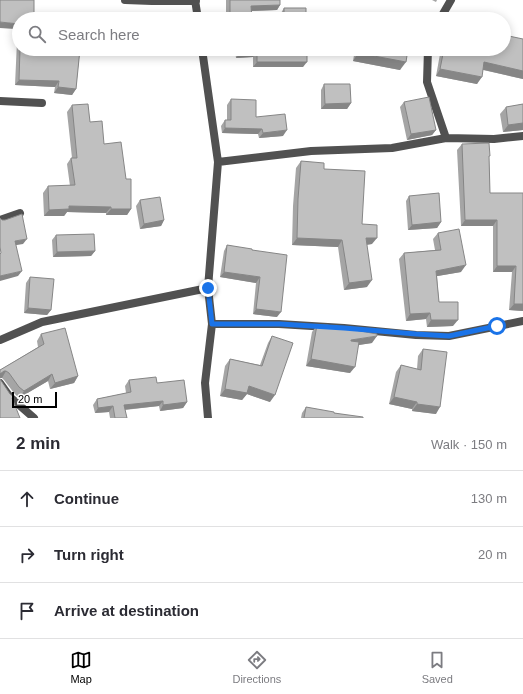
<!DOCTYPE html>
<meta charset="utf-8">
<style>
body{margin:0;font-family:Helvetica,sans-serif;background:#f2f2f3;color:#2b2b33}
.scale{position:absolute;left:12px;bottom:10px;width:45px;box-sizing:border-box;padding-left:4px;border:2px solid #000;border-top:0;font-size:11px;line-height:14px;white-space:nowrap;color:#000;-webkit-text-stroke:3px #fff;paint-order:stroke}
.stop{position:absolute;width:12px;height:12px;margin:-9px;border:3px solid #1a73e8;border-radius:50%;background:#fff}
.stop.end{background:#1a73e8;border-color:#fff;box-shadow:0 1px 4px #0008}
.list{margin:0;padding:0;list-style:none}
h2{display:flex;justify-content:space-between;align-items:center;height:52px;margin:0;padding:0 16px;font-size:17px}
h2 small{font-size:13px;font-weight:400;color:#7c7c81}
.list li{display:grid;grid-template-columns:26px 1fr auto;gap:12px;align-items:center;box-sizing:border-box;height:56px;padding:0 16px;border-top:1px solid #e1e1e2}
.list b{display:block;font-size:15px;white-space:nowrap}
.list em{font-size:13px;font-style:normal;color:#7c7c81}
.icon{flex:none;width:22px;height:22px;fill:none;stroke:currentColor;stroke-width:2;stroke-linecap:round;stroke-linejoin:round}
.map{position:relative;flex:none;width:523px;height:418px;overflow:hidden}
.search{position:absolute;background:#fff;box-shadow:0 2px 10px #0003;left:12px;right:12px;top:12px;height:44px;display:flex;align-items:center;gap:10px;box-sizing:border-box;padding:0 14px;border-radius:22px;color:#7c7c81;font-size:15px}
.sheet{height:220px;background:#fff}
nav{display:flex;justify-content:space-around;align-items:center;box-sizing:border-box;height:56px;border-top:1px solid #e1e1e2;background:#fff;font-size:11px;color:#7c7c81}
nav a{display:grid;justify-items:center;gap:2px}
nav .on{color:#000}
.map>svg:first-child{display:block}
</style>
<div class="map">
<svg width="523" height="418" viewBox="0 0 523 418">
<rect width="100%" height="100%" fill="#fff"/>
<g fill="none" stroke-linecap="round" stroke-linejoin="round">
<path stroke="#515151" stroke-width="8" d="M0 101 42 103"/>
<path stroke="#515151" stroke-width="8" d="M125 0 152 1H196
M195 0 198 19
M440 19 451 0
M202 49 218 162 208 288 212 324 205 383 208 418
M428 49 427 82 446 138
M218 162 311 151 392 148 446 138 494 139 523 136
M0 220 20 213
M212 324H279L344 328 416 335 449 336 523 321
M0 340 42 322 208 288
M0 383 10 397 34 418"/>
</g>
<path fill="#a5a5a5" d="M226 0H280V5L277 10 251 11 252 19H232V18H226Z
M432 0H437L436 2Z
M284 8 306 19H281V13Z
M455 14 484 19H452Z
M19 19V49H80L76 89 72 95 54 93 55 87 15 85 17 41H15V29Z
M523 39V79L483 70 477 84 436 76 440 54 443 49H504Z
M235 49H307L303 67H253V57L236 58Z
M355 49H408L400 70 353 61Z
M324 84 351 103 347 109H321V90Z
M231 99 256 117 283 136 259 138 258 134 222 133 221 126 225 120H227V105Z
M404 102 436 130 432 135 407 140 400 107Z
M523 104V130L503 132 500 114 506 107Z
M72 105 90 122 126 179 131 209 127 215H106V213L67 212 64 216H44L43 193 48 186H70L67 164 71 158H72L67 112Z
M462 144 489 157 490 193H523V311L509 310 512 272H493V226H461L457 150Z
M301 161 324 169 362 224 372 244 367 245V287L344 290 338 247 292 245 293 206 296 168Z
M409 196 441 222 437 228 408 230 406 201Z
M140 200 164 220 161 226 140 229 136 206Z
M438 233 461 272 437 276 439 302 453 326 427 327 426 319 406 321 399 259 404 253 435 250 433 239Z
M56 235 95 251 91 256 53 257 52 240Z
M227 245 252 250 277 317 253 314 256 283 220 277 224 251Z
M30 277 51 310 47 315 24 313 26 283Z
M317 325 372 343 358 345 350 373 306 366 312 332Z
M41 334 78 376 74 383 50 389 48 381 19 398 14 393 4 380 2 378H0V370L38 347 37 341Z
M272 336 270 402 247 394 242 400 220 396 225 366 230 359 260 365 268 343Z
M423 349 436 414 412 411V409L389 404 396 372 401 365 417 369 418 356Z
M129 380 157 383 187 402 183 408 160 411 159 406 125 410 127 418H110L109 412 95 413 93 405 97 399 126 393 125 386Z
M306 407 334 413 363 418H301L302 413Z"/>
<path fill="#868686" d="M280 5 277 10 248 11 251 6Z
M230 13H236L232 18H226Z
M0 22 19 24 15 29 0 28Z
M19 35V37L17 41H15Z
M257 51 253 57 236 58 240 53Z
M358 53 406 62 400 70 353 61Z
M257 62H307L303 67H253Z
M484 62 523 71V79L480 69Z
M440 69 482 77 477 84 436 76Z
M19 80 59 81 55 87 15 85Z
M58 87 76 89 72 95 54 93Z
M351 103 347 109H321L325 104Z
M523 123V130L503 132 508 125Z
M225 128 262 129 258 134 222 133Z
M287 130 283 136 259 138 263 133Z
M436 130 432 135 407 140 411 134Z
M69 206 111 207 106 213 67 212 64 216H44L49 210Z
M111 209H131L127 215H106Z
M164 220 161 226 140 229 144 224Z
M465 220H497L493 226H461Z
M441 222 437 228 408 230 412 225Z
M297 238 342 240 338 247 292 245Z
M366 238H377L372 244 361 245Z
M27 239 23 244 11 246 15 241Z
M95 251 91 256 53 257 57 252Z
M466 265 461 272 432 277 436 271Z
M497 266H516L512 272H493Z
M22 271 18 276 0 281V276Z
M224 272 260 277 256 283 220 277Z
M372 280 367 287 344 290 349 283Z
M514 304H523V311L509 310Z
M28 308 51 310 47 315 24 313Z
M256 309 281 312 277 317 253 314Z
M430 313 426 319 406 321 410 314Z
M431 320H458L453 326 427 327Z
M377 336 372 343 346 347 351 340Z
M311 359 355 367 350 373 306 366Z
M4 371H6L2 378H0V374Z
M52 374 48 381 19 398 24 391Z
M78 376 74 383 50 389 55 383Z
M249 386 275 395 270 402 247 394 242 400 220 396 225 389Z
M394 397 417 402 412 409 389 404Z
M163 401 159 406 121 410 124 405Z
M187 402 183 408 160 411 163 405Z
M417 404 440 407 436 414 412 411Z
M113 406 109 412 95 413 98 408Z"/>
<path fill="#c0c0c0" stroke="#868686" d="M0 0H34V19H19V24L0 22Z
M230 0H280V5L251 6 252 19H236V13H230Z
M284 8H306V19H284Z
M455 14 484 19H454Z
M64 18 81 19H64Z
M504 35 523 39V71L484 62 482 77 440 69 444 49H504Z
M20 49H80L76 89 58 87 59 81 19 80Z
M239 49H307V62H257V51L240 53Z
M359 49H408L406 62 358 53Z
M324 84H350L351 103 325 104Z
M429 97 436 130 411 134 404 102Z
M231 99 256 100V117L285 114 287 130 263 133 262 129 225 128V120H231Z
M88 104 90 122 102 121 104 144 121 142 126 179H131V209H111V207L69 206V209L49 210 48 186 75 185 71 158H77L72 105Z
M523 104V123L508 125 506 107Z
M489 143 490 156H489L490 193H523V304H514L516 266H497V220H465L462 144Z
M301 161 324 163V169L365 171 362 224 377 225V238H366L372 280 349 283 342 240 297 238 298 199Z
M439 193 441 222 412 225 409 196Z
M160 197 164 220 144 224 140 200Z
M22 214 27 239 15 241 22 271 0 276V254L1 253 0 247V218L2 220H5Z
M459 229 466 265 436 271 439 302H458V320H431L430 313 410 314 404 253 441 250 438 233Z
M94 234 95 251 57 252 56 235Z
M227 245 252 249V250L287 255 281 312 256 309 260 277 224 272Z
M30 277 54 279 51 310 28 308Z
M317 325H327L377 334V336L351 340V341L359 342 355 367 311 359Z
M65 328 78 376 55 383 52 374 24 391 19 387 9 373 6 371H4L0 374V370L44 344 41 334Z
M272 336 293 343 275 395 249 386 247 393 225 389 230 359 262 366Z
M423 349 447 352 440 407 417 404V402L394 397 401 365 421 370Z
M156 377 157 383 184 380 187 402 163 405V401L124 405 127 418H115L113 406 98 408 97 399 131 392 129 380Z
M0 379 10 394 14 397 12 398 20 418H0Z
M306 407 334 412V413L363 417V418H304Z"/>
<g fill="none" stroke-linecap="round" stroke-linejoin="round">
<path stroke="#1a73e8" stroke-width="5" d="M208 288 212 324H280L344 328 416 334 449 336 497 326"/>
</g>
</svg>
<div class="scale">20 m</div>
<div class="stop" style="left:497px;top:326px"></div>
<div class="stop end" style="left:208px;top:288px"></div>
<div class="search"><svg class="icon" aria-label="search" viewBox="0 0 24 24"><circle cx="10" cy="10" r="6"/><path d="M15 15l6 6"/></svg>Search here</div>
</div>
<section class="sheet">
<h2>2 min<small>Walk · 150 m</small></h2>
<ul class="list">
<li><svg class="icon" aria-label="ahead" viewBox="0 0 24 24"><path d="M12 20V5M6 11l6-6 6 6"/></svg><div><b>Continue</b></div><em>130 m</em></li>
<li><svg class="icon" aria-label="right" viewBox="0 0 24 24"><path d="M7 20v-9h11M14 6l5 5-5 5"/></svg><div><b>Turn right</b></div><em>20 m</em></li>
<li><svg class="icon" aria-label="arrive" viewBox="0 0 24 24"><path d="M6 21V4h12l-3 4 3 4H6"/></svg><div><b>Arrive at destination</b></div></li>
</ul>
</section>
<nav>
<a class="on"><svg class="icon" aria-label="map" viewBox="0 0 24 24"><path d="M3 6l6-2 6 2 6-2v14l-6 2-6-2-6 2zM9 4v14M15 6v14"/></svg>Map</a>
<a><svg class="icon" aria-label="directions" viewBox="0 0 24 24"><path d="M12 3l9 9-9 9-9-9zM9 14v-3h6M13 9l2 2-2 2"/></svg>Directions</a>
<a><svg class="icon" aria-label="saved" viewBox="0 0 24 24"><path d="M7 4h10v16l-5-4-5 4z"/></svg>Saved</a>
</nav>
